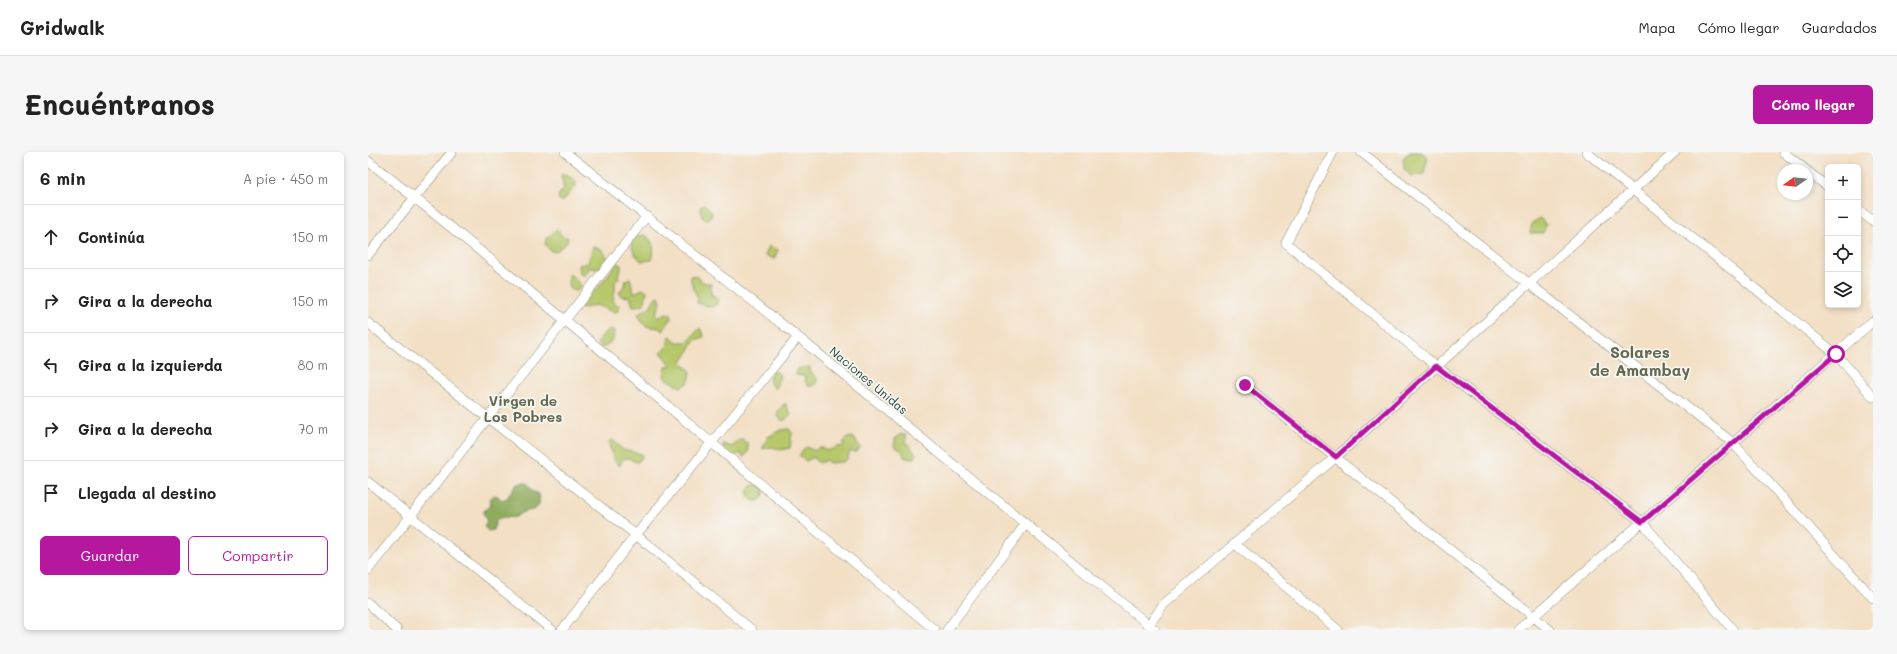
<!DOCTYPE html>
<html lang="es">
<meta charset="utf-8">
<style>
body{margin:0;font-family:Mali,sans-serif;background:#f6f6f6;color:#222}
.controls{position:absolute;right:12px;top:12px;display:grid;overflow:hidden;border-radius:6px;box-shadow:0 2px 6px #0003}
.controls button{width:36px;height:36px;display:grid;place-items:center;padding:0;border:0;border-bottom:1px solid #e0e0e0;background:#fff;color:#222;font:20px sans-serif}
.compass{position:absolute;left:1409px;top:12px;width:36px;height:36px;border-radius:50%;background:#fff;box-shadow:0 2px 6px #0003;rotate:255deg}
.stop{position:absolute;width:12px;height:12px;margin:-9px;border:3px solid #b5179e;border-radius:50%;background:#fff}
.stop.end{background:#b5179e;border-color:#fff;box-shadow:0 1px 4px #0008}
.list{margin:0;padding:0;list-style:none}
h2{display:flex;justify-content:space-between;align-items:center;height:52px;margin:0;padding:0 16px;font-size:17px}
h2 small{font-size:13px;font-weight:400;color:#767676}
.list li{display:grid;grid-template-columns:26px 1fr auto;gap:12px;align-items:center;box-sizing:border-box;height:64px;padding:0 16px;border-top:1px solid #e0e0e0}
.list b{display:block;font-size:15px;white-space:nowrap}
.list em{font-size:13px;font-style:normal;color:#767676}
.actions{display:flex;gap:8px;padding:12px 16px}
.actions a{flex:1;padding:9px 0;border:1px solid #b5179e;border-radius:6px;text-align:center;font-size:14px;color:#b5179e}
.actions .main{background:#b5179e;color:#fff}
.icon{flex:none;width:22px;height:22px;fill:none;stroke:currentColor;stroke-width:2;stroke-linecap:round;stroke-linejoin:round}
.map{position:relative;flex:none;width:1505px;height:478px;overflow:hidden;border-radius:6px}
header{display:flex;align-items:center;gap:24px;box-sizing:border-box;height:56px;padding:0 20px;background:#fff;border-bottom:1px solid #e0e0e0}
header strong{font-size:19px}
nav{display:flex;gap:22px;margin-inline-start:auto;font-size:14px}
.intro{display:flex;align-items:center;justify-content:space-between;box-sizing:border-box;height:96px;padding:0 24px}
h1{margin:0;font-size:28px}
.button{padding:10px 18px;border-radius:6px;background:#b5179e;color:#fff;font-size:14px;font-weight:700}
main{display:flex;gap:24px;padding:0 24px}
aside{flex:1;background:#fff;border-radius:6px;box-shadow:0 2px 6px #0003}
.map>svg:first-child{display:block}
</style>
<header>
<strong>Gridwalk</strong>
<nav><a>Mapa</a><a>Cómo llegar</a><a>Guardados</a></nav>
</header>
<div class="intro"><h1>Encuéntranos</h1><a class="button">Cómo llegar</a></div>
<main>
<aside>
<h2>6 min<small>A pie · 450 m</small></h2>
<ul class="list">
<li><svg class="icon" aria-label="ahead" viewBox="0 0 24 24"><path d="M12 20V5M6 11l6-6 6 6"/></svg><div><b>Continúa</b></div><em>150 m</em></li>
<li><svg class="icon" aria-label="right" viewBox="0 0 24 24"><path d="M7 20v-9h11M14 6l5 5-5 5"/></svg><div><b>Gira a la derecha</b></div><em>150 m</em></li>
<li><svg class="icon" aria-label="left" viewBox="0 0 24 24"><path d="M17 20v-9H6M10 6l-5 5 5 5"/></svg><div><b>Gira a la izquierda</b></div><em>80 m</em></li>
<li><svg class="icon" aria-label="right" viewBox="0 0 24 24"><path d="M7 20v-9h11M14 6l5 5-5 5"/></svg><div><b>Gira a la derecha</b></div><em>70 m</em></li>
<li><svg class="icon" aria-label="arrive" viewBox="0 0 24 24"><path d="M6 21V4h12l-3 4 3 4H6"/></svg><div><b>Llegada al destino</b></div></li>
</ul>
<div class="actions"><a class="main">Guardar</a><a>Compartir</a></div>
</aside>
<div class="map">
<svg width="1505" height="478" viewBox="0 0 1505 478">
<rect width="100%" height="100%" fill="#f6f6f2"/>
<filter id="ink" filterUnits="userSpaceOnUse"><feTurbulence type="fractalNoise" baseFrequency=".025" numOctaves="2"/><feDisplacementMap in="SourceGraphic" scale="8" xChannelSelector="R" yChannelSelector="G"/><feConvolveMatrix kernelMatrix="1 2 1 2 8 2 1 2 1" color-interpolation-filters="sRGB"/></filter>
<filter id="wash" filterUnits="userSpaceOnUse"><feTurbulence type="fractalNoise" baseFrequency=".012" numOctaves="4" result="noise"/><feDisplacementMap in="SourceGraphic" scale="16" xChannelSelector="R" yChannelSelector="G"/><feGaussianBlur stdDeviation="0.9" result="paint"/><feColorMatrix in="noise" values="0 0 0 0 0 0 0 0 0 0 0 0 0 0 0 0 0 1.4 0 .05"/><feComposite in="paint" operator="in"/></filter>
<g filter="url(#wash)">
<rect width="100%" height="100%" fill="#f3dfc4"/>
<path fill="#b6c86b" stroke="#6a8250" d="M1042 0H1053L1060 5 1056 22 1043 24 1036 17 1035 6Z
M195 21 208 29V34L195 49 191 48 190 44 196 36 193 23Z
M336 52 343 59 344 63 338 68 334 65 332 55Z
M1172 66 1178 73 1175 81H1162L1164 71Z
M188 77 195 85H200L199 90 187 100 183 99 177 92 178 87Z
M278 83C286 91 287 97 284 108L273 109 266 101 263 92 269 84Z
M225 94 234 98 240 106 236 114 227 117 222 115 217 123 212 122 211 113 220 111Z
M401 94 410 98 406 107 397 103Z
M249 111 253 113V118L250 122 251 126 247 129V138L245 148 247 152 252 154 250 159 246 160 228 153 214 157 213 152 233 132Z
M201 121 212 132V136L208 139 203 138 200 135Z
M323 123 331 126 334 130 343 132V142L351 147 350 152 343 155 329 151 330 146C326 138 322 132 323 123Z
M262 126 266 141 274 137 279 139 277 149 275 153 265 154 263 149V145L253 144 251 140 257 133 258 128Z
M291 144 293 149 288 163 292 165 298 161 303 162V167L295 179 291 176 277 174 270 162 282 155 287 146Z
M332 176 336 185 327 188 317 206 313 211 317 213 323 220 321 230 313 235 296 225 298 215 303 213 293 200 300 193 302 184 309 190H319Z
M241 178 246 179 245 188 237 195H233L229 192 237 180Z
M442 215V220L449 226V230L445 234H440L437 229V224L428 223V218L432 216Z
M404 220H409L412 224 407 237C401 232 400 226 404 220Z
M417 251 423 262 416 269 412 267 409 262 411 258Z
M421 277 424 281 422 296 413 298 404 295 394 297 400 285 412 278Z
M533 282 538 283V290L548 302 547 306H537L534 299 526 294 527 287Z
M483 285 487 287 492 295 489 300H482L479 307 475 310 461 311 458 308 452 311 447 308 446 305 438 309 431 303 438 295 447 299 450 296H455L459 299 469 295 476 294V289L479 286Z
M244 287 255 298 274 302 273 307 270 310 265 309 261 306C255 306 253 308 252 314 245 310 242 298 241 290Z
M372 288H376L380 292V301L375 305 372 301 364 306 355 297V292L364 295Z
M380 341a8 8 0 1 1 16 0a8 8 0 1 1-16 0Z"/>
<path fill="#90ac5f" stroke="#58744a" d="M153 331H159L166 340 171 342C175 365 157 354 148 365L132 366 128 369 125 378 120 379 116 375 119 370 115 360 123 352 122 347 125 343 130 344 134 348 139 346 148 333Z"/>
</g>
<g filter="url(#ink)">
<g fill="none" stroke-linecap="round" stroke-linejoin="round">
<defs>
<path id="street" d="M197 0 430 185 787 478
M965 0 918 91 1068 214 1274 370 1365 478
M993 0 1365 291 1505 446
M1218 0 1468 202 1505 245
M1415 0 1438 18
M0 9 47 46 198 169 567 478
M1439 19 1460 35
M1490 58 1505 69
M0 103 84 0
M0 171 268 383 384 478
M877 233 1182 478
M0 330 184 478
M867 392 970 478
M0 418 279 64
M0 451 29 478
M781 473 795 453 968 305 1307 0
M194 478 268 383 430 185
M579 478 657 373
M1150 478 1505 169"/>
</defs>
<use href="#street" stroke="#898e7c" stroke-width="10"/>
<use href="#street" stroke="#fff" stroke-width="9"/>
</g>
</g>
<g fill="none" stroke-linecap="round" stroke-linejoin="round" filter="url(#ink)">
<path stroke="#b5179e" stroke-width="5" d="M877 233 968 305 1068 214 1274 370 1468 202"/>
</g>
<g text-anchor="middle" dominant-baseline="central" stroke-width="3.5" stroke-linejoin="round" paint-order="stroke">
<g font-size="12" fill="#1f3d34" stroke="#f6f6f2">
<text transform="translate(501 228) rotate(40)">Naciones Unidas</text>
</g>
<g font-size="14" font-weight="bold" fill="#656851" stroke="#f6f6f2">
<text x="155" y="248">Virgen de<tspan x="155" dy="16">Los Pobres</tspan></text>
</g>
<g font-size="16" font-weight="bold" fill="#656851" stroke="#f6f6f2">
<text x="1272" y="199">Solares<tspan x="1272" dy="18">de Amambay</tspan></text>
</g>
</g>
</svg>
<div class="controls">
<button>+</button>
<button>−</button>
<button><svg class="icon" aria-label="locate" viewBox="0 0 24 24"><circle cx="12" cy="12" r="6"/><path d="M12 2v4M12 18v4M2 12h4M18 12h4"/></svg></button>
<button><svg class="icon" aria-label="layers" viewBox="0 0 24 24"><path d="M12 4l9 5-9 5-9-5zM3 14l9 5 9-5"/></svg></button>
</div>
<svg class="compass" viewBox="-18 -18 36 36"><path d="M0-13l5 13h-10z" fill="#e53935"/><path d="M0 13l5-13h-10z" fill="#767676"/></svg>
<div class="stop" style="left:1468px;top:202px"></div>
<div class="stop end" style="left:877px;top:233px"></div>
</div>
</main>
